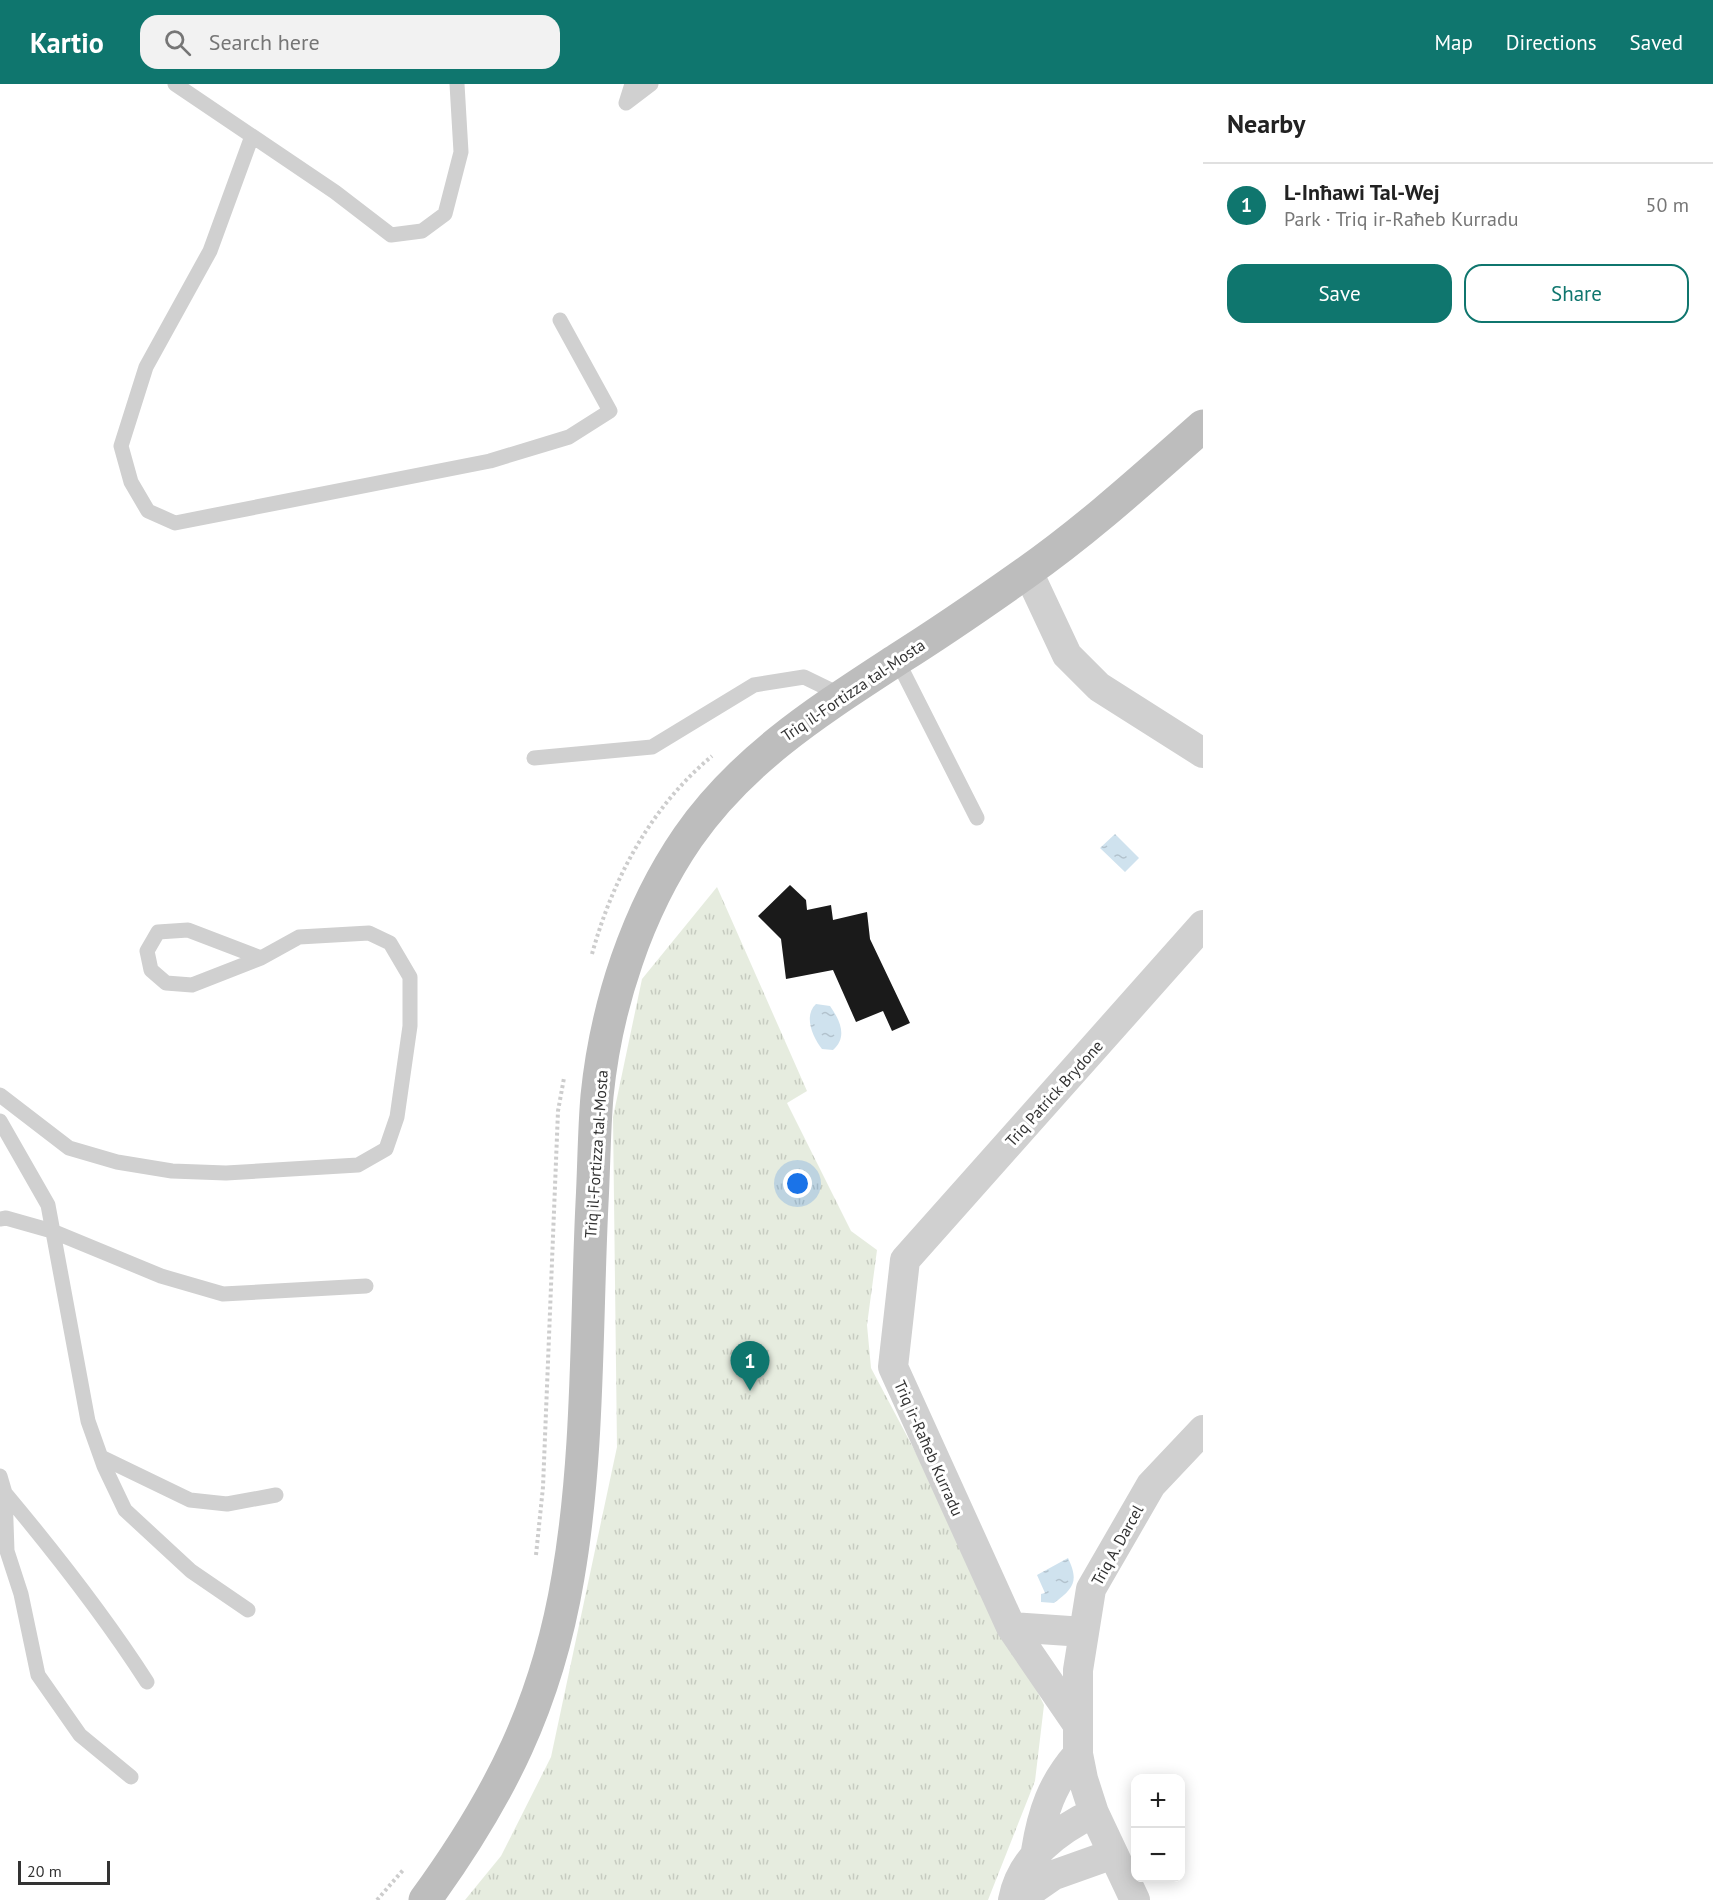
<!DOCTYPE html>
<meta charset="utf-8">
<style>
body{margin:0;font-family:"PT Sans",sans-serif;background:#f2f2f2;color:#222}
.controls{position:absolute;right:18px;bottom:18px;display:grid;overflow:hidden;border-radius:12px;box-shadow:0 3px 15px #0003}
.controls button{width:54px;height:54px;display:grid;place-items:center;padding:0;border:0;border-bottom:2px solid #e0e0e0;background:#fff;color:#222;font:30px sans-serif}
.scale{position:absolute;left:18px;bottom:15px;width:92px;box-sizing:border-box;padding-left:6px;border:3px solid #333;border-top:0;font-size:16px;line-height:21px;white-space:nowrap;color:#333;-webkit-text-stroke:4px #fff;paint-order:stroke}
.you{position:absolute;left:798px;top:1100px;width:21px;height:21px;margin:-15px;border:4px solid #fff;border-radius:50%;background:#1a73e8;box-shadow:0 0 0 9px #1a73e833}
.badge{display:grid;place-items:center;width:39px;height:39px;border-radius:50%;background:#0f766e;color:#fff;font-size:20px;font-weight:700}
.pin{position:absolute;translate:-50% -50px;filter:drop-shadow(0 2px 3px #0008)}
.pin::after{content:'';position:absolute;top:32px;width:21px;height:18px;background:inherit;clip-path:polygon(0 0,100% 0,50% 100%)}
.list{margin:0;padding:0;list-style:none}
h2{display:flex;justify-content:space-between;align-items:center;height:78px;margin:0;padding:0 24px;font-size:26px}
h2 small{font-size:20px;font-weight:400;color:#767676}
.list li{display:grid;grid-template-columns:39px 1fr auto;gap:18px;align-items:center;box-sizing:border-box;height:84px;padding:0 24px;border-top:2px solid #e0e0e0}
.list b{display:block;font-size:22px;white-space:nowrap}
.list p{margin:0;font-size:20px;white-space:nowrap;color:#767676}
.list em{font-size:20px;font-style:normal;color:#767676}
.actions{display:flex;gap:12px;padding:18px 24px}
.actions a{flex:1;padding:14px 0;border:2px solid #0f766e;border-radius:18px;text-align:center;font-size:21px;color:#0f766e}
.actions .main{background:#0f766e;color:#fff}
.icon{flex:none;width:33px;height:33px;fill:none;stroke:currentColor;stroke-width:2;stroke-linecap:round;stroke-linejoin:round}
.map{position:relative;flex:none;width:1203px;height:1816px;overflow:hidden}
header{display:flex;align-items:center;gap:36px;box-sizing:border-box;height:84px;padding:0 30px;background:#0f766e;color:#fff}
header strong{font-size:28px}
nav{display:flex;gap:33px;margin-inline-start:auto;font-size:21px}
.search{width:420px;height:54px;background:#f2f2f2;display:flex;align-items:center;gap:15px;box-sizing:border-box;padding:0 21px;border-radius:18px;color:#767676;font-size:22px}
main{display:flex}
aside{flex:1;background:#fff}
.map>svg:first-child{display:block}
</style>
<header>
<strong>Kartio</strong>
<div class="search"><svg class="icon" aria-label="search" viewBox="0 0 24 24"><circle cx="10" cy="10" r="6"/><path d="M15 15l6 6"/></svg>Search here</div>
<nav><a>Map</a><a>Directions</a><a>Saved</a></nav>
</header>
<main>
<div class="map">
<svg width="1203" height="1816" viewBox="0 0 1203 1816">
<defs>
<pattern id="park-tufts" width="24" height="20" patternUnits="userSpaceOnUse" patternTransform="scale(1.5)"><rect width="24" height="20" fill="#e6ecdf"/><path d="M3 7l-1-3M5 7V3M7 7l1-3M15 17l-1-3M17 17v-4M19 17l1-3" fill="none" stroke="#c6cbc0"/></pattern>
<pattern id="water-ripples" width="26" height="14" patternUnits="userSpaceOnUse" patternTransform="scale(1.5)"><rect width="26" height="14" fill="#cfe2ee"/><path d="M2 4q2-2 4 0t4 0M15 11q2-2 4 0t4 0" fill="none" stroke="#b2c2cd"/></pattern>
</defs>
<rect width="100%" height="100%" fill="#fff"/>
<path fill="url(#park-tufts)" d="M717 803 807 1007 787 1019 851 1147 877 1166 867 1241 871 1284 972 1475 1044 1621 1035 1697 988 1816H465L501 1772 551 1673 617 1363 613 1033 642 895Z"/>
<path fill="url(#water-ripples)" d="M1115 750 1139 774 1125 788 1100 764Z
M816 920 830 922C840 936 848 953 833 966L822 965C813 954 803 932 816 920Z
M1068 1474C1079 1497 1074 1504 1054 1519L1041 1518V1510L1045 1509 1037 1491Z"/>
<path fill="#1a1a1a" d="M790 801 806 816 807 826 831 821 833 836 867 828 870 855 910 939 892 947 883 927 856 938 833 886 786 895 781 855 758 832Z"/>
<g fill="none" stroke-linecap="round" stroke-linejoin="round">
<path stroke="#cdcdcd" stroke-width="4" stroke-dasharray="3 3" stroke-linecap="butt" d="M592 870C613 794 651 723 712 672
M536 1471 543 1403 558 1027 564 994
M377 1816 404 1785"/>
<path stroke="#d0d0d0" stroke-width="15" d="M175 0 335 108 391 151 422 147 445 130 461 68 457 0
M632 0 626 19 651 0
M252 52 210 167 146 283 121 362 131 398 148 427 175 439 490 377 569 353 610 327 560 236
M897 576 977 734
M534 674 652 663 754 601 804 593 841 611
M0 1011 69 1064 117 1078 172 1087 226 1089 358 1081 386 1065 397 1033 410 942V893L390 859 369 849 299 853 261 874 192 901 166 899 151 886 147 867 158 848 188 846 261 874
M0 1037 48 1121 88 1337 104 1382 125 1426 191 1487 248 1526
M0 1135 6 1134 52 1147 161 1192 223 1210 366 1202
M101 1373 190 1416 227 1420 276 1411
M0 1392 5 1409 7 1467 21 1510 38 1591 80 1651 131 1693
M5 1409C56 1470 104 1531 147 1598"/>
<path stroke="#d0d0d0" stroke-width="30" d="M1028 488 1067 571 1099 603 1203 669
M1011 1543 1084 1548
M1078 1641 1011 1543 893 1283 905 1176 1203 841
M1036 1767C1042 1729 1052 1699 1078 1670
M1014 1814 1025 1811 1054 1791 1113 1770
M1013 1816C1021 1774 1057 1746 1094 1729
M1135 1816 1094 1729 1083 1695 1078 1670V1586L1091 1505 1151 1401 1203 1346"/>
<path stroke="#bdbdbd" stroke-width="33" d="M425 1816C500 1713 547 1619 568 1493 589 1372 586 1241 592 1119 594 1083 594 1047 597 1012 606 922 637 827 688 753 743 674 820 626 898 575 941 548 983 519 1024 490 1087 446 1145 393 1203 342"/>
</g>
<g text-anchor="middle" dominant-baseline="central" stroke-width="6" stroke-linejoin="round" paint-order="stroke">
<g font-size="16" fill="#333" stroke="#fff">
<text transform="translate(853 606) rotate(-34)">Triq il-Fortizza tal-Mosta</text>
<text transform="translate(1054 1009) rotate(-48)">Triq Patrick Brydone</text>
<text transform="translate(596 1070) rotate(-86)">Triq il-Fortizza tal-Mosta</text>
<text transform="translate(929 1364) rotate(66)">Triq ir-Raħeb Kurradu</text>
<text transform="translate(1117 1461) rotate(-61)">Triq A. Darcel</text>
</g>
</g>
</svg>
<div class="controls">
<button>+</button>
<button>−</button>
</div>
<div class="scale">20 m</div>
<div class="you"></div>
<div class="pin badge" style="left:750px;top:1307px">1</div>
</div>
<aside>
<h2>Nearby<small></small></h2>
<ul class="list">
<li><span class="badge">1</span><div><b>L-Inħawi Tal-Wej</b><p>Park · Triq ir-Raħeb Kurradu</p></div><em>50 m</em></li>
</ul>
<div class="actions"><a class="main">Save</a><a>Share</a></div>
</aside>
</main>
